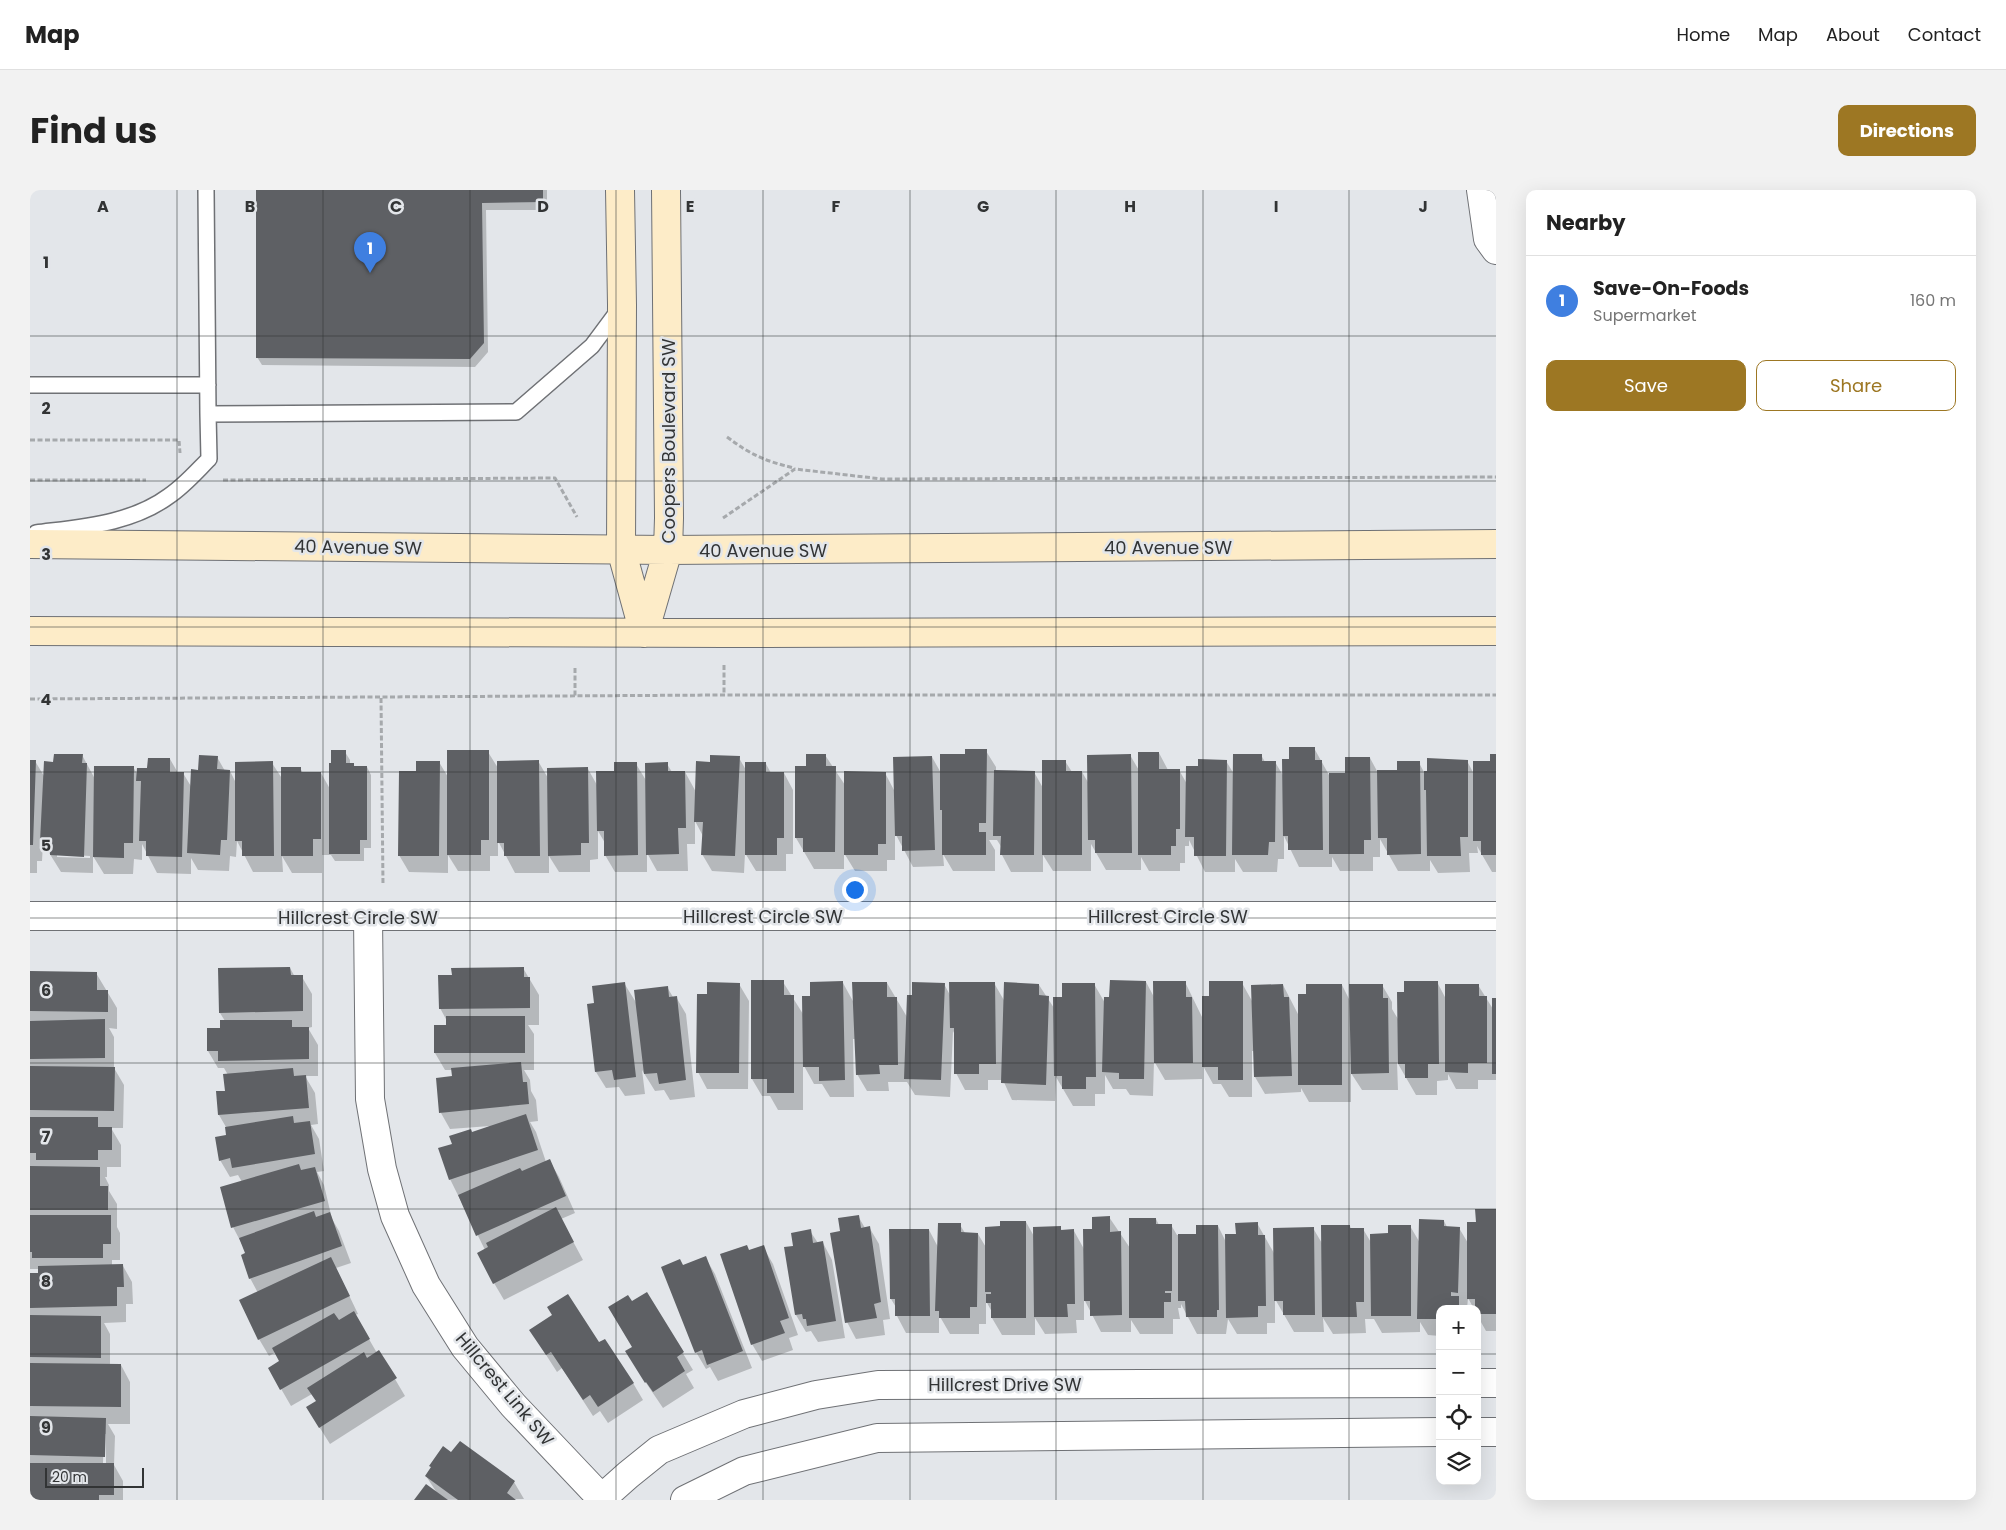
<!DOCTYPE html>
<meta charset="utf-8">
<style>
body{margin:0;font-family:Poppins,sans-serif;background:#f2f2f2;color:#222}
.controls{position:absolute;right:15px;bottom:15px;display:grid;overflow:hidden;border-radius:10px;box-shadow:0 5px 20px #0002}
.controls button{width:45px;height:45px;display:grid;place-items:center;padding:0;border:0;border-bottom:1px solid #e0e0e0;background:#fff;color:#222;font:25px sans-serif}
.scale{position:absolute;left:15px;bottom:12px;width:99px;box-sizing:border-box;padding-left:5px;border:2px solid #323435;border-top:0;font-size:14px;line-height:18px;white-space:nowrap;color:#323435;-webkit-text-stroke:4px #e3e6ea;paint-order:stroke}
.you{position:absolute;left:824px;top:699px;width:18px;height:18px;margin:-12px;border:4px solid #fff;border-radius:50%;background:#1a73e8;box-shadow:0 0 0 8px #1a73e833}
.badge{display:grid;place-items:center;width:32px;height:32px;border-radius:50%;background:#9d7723;color:#fff;font-size:16px;font-weight:700}
.pin{position:absolute;translate:-50% -41px;filter:drop-shadow(0 1px 2px #0008)}
.pin::after{content:'';position:absolute;top:26px;width:18px;height:15px;background:inherit;clip-path:polygon(0 0,100% 0,50% 100%)}
.list{margin:0;padding:0;list-style:none}
h2{display:flex;justify-content:space-between;align-items:center;height:65px;margin:0;padding:0 20px;font-size:21px}
h2 small{font-size:16px;font-weight:400;color:#767676}
.list li{display:grid;grid-template-columns:32px 1fr auto;gap:15px;align-items:center;box-sizing:border-box;height:90px;padding:0 20px;border-top:1px solid #e0e0e0}
.list b{display:block;font-size:19px;white-space:nowrap}
.list p{margin:0;font-size:16px;white-space:nowrap;color:#767676}
.list em{font-size:16px;font-style:normal;color:#767676}
.actions{display:flex;gap:10px;padding:15px 20px}
.actions a{flex:1;padding:11px 0;border:1px solid #9d7723;border-radius:10px;text-align:center;font-size:18px;color:#9d7723}
.actions .main{background:#9d7723;color:#fff}
.icon{flex:none;width:28px;height:28px;fill:none;stroke:currentColor;stroke-width:2;stroke-linecap:round;stroke-linejoin:round}
.map{position:relative;flex:none;width:1466px;height:1310px;overflow:hidden;border-radius:10px}
header{display:flex;align-items:center;gap:30px;box-sizing:border-box;height:70px;padding:0 25px;background:#fff;border-bottom:1px solid #e0e0e0}
header strong{font-size:24px}
nav{display:flex;gap:28px;margin-inline-start:auto;font-size:18px}
.intro{display:flex;align-items:center;justify-content:space-between;box-sizing:border-box;height:120px;padding:0 30px}
h1{margin:0;font-size:35px}
.button{padding:12px 22px;border-radius:10px;background:#9d7723;color:#fff;font-size:18px;font-weight:700}
main{display:flex;gap:30px;padding:0 30px}
aside{flex:1;background:#fff;border-radius:10px;box-shadow:0 5px 20px #0002}
.map>svg:first-child{display:block}
</style>
<header>
<strong>Map</strong>
<nav><a>Home</a><a>Map</a><a>About</a><a>Contact</a></nav>
</header>
<div class="intro"><h1>Find us</h1><a class="button">Directions</a></div>
<main>
<div class="map">
<svg width="1466" height="1310" viewBox="0 0 1466 1310">
<rect width="100%" height="100%" fill="#e3e6ea"/>
<path fill="#0003" fill-rule="evenodd" d="M228 0H517V20H456L458 162 445 177 232 175 227 167Z
M1284 558 1299 585H1316L1340 568 1347 581H1368L1389 573 1394 582 1437 571 1444 584 1461 573 1466 565V682H1462L1447 656 1448 663H1439L1440 682 1408 683 1400 670V681H1368L1350 649V667H1343V681H1310L1302 667V677H1269L1254 646V669H1248L1247 682H1213L1205 669V682H1175L1159 650V656H1155V673H1150V681H1119L1111 667V680H1076L1061 654V681H1023L1013 665V682H981L972 665V658L967 650H959L965 660V681H923L913 664 914 676 883 677 865 643V670H857V681H825L814 663V679H784L766 648 777 577 795 565 815 595 855 583 865 602 902 567 911 583 936 565 956 561 966 577V581L1004 582 1013 598 1035 571 1042 582H1052L1059 594 1100 565 1110 582 1129 563 1138 580H1149L1157 594 1170 577 1196 571 1204 584 1231 565 1235 572H1245L1254 587 1260 570Z
M315 562 320 570V574H323L325 577H337L341 585V658H334V671H305L301 665H292V683H262L252 666 253 682H223L207 651 206 667 200 666 199 681 168 680 161 668V684L127 683 112 654V670L104 669 103 684H74L63 666V683L31 682 13 653 12 671H7V683H0V571H5L14 586 25 573 52 565 65 589 103 577 108 585 140 569 148 583H153L162 598 170 581 187 567 195 581H200L206 593 242 573 253 590 270 578 273 583H291L300 599ZM27 664 60 666V668L27 667Z
M458 562 468 578 508 571 518 588 558 579 567 595 586 582 606 574 617 592 637 574 642 582H655L666 602 681 573 709 568 716 580 736 574 741 583H754L763 600V664H756V681H726L715 663 714 683 682 681 672 664 673 646 665 631V654H657L658 681H627L617 663V682H585L575 665V653L568 641V669L560 670V682H529L519 666V683H485L468 651V666H460V681H428L418 665V683L379 682 369 665 387 582 409 572 418 587Z
M260 778 265 787H272L282 804V837L278 838 288 855V886H275L285 903 288 934 281 935 289 949 294 981 287 982 294 995 302 1029 309 1041 321 1073 306 1078 328 1124 325 1125 347 1163 349 1162 375 1206 300 1254 288 1235 287 1212 282 1204 261 1216 239 1178 251 1171 246 1162 239 1166 229 1149 228 1103 220 1088 217 1064 203 1037 212 992 208 985 200 987 190 970 198 946 196 937 189 925 196 902 198 885 194 878H188L178 861 195 831 190 823Z
M493 778 509 805V835H498L504 844V880H494L500 890 501 901 506 910 508 931 500 932 506 942 516 972 519 970 529 987 545 1023 531 1029 553 1070 474 1110 464 1093 455 1060 420 989 424 954 460 936 420 939 411 923 423 888V880H415L405 863V836H417V831L410 818Z
M0 782 66 783 87 818V839L79 838 84 847V878L94 895 93 938H81L91 955V977H77V987H75L79 995V1001L87 1014V1037L90 1043V1070H82V1076H93L102 1092 103 1114H96V1132L74 1133 80 1144V1175H91L100 1192V1234H78L85 1246 84 1275 93 1291V1310H0V1085L9 1084V1079H0ZM74 1244H76V1273H73Z
M753 792 773 824 782 807 813 793 824 813 857 793 877 827 883 806 914 794 920 805 964 793 975 812 1009 795 1024 818 1033 808 1064 794 1075 813 1080 809 1116 792 1124 807 1155 792 1173 829 1181 807 1212 793 1222 811 1253 795 1269 826 1278 805 1312 795 1320 811 1352 795 1362 812V819L1368 829 1376 804 1407 792 1416 809 1448 795 1463 819 1466 809V890H1448V899H1426L1418 884V890L1407 891V905H1386L1367 872 1368 900H1332L1321 883V912H1279L1271 898V902L1235 904 1225 887 1224 861H1222V907H1199L1191 894H1183L1172 874V889L1135 890 1124 871 1123 906 1100 905 1096 899H1083L1075 885V904H1065V916H1043L1026 887 1025 911 982 910 973 890H958V900H935L926 883 925 845 923 841 920 907 885 905 877 892H858L859 901H837L827 884 826 849H823L824 907H800L792 894H784L773 874V920H748L740 906H732L722 889Z
M594 793 607 814 637 797 643 807H646L656 824 665 907 640 910 634 900 625 901 612 880 615 904 595 906 589 897 576 898 566 882 565 814Z
M709 794 719 811 718 899H677L668 882 678 805Z
M1466 1020V1141H1456L1447 1125V1119H1444L1438 1108 1437 1119H1410V1146L1398 1145 1390 1132V1142L1352 1143 1344 1129H1335L1336 1143 1303 1144 1293 1128 1294 1142H1264L1245 1109V1133H1237V1144H1207L1198 1129 1196 1144H1167L1151 1114V1118H1148L1150 1129H1143V1144H1110L1101 1130V1142H1071L1054 1109V1130H1046L1047 1143 1015 1144 1005 1128V1145H972L962 1128V1122L956 1111V1134H949V1144H920L909 1125V1143H876L867 1126V1119L861 1109 899 1040 908 1057 930 1035 935 1043 948 1044 957 1059 971 1037 996 1032 1005 1048 1030 1037 1032 1041H1044L1054 1059 1063 1041 1079 1027 1100 1058 1126 1029 1129 1035H1141L1147 1045H1167L1188 1036 1196 1052 1227 1033 1245 1065 1283 1038 1293 1055 1320 1036 1321 1039H1333L1342 1054 1380 1036 1390 1053 1414 1031 1417 1037 1429 1038 1438 1053 1447 1033Z
M828 1026 835 1038 839 1037 849 1054 860 1129 853 1130 855 1145 826 1149 817 1132 811 1042Z
M780 1041 788 1053H793L802 1070 815 1148 788 1152 781 1141 776 1142 766 1125 764 1057Z
M733 1057 743 1074 768 1145 759 1148 763 1160 732 1171 722 1154 719 1061Z
M675 1067 685 1084 722 1178 688 1191 680 1177 676 1179 666 1162 653 1076Z
M617 1104 663 1180 656 1184 664 1198 633 1218 606 1178 603 1158 602 1113Z
M524 1126 569 1154 603 1193 613 1210 578 1233 570 1221 563 1226 532 1178 527 1182 511 1157Z
M421 1264 484 1292 494 1309 386 1310 407 1303 396 1286 402 1279 400 1276Z"/>
<path fill="#5e6064" d="M226 0H513V12L452 13 454 153 440 169 226 168Z
M1259 557H1285V570H1292L1293 660H1258V646H1253L1252 569H1259Z
M935 559H957L956 633H949V642H956V665H912V620H910V564H935Z
M301 560H316V573H324V576H337V650H330V664H299V573H301Z
M417 560H459V650H451V665H417Z
M1108 562H1129V579H1150V639H1146V656H1141V665H1108Z
M24 564H53L52 573H57L54 667 20 665V652H10L14 571 23 572Z
M776 564H796V576H806L805 662H773V648H765V576H776Z
M1101 564 1102 663H1065V650H1058L1057 565Z
M1203 564H1232V571H1246L1245 652H1239L1238 665H1202Z
M1460 564H1466V665H1451V651H1443V571H1460Z
M169 565 188 566 187 579 200 580 197 650H191L190 665 157 663 161 579 168 580Z
M680 565 710 566 705 666 671 665 673 632H664L666 571 680 572Z
M902 566 905 660 872 661V646H865L863 567Z
M1315 567H1340L1341 650H1334V664H1299V583H1315Z
M118 568H140V582H154L152 667 116 666V651H109L111 591H106L107 578H117Z
M1397 568 1438 570V647H1430L1431 666H1397L1396 600H1394V581H1397Z
M1168 569 1197 570 1196 666H1164V647H1155L1156 576H1168Z
M0 570H6L3 655H0Z
M509 570 510 666H474V653H467V571Z
M1012 570H1036V581H1052V665H1012Z
M243 571 244 666H212V651H205V572Z
M386 571H410L409 666H368L369 581H386Z
M1367 571H1390L1391 664 1357 665V648H1348L1347 580H1367Z
M584 572H607L608 665 574 666V641H567L566 581H584Z
M638 572V581H655L656 638H648L649 664 616 665 615 573Z
M715 572H736V582H754V648H747V665H715Z
M64 576H104L103 653H94V668L63 667Z
M251 577H271V582H291V649H283V666H251Z
M558 577 559 653H551V665L518 666 517 578Z
M964 580 1005 581 1004 665H970L971 646H963Z
M814 581 856 582V654H848V665H814Z
M260 777 261 785H273V821L189 823 188 778Z
M494 777V787H500V818L409 819 408 785H422L421 778Z
M0 781 67 782V800H78V822L0 821Z
M721 790H754V805H764V903H737V889H721Z
M1080 790 1116 791 1114 889H1089V883L1072 882 1074 807H1079Z
M813 791 815 890 789 891V877H773L772 806H780V792Z
M1123 791H1156V807H1162L1163 873H1124Z
M1179 791H1213V890H1188V877H1172V806H1179Z
M1374 791H1408L1409 874H1398V888H1375V874H1368L1367 802H1374Z
M595 792 606 887 584 890 582 880 565 882 557 814 564 813 562 796Z
M677 792 710 793 709 883H666L667 804H677Z
M822 792H857V807H867L868 875H849L850 884 826 885Z
M882 792 915 793 911 890 874 889 877 805H882Z
M919 792H965L966 874H949V884H924V838H920Z
M974 792 1009 794V805L1019 806 1016 895 971 893Z
M1032 793H1065L1066 887H1056V899H1032V886H1024L1023 807H1032Z
M1253 794 1254 807H1259L1262 886 1224 887 1221 795Z
M1276 794H1312V895H1268V804H1276Z
M1319 794H1353V808H1358L1359 883 1321 884Z
M1415 794H1449V806H1457V873H1438V883L1415 882Z
M638 796 639 807 647 806 656 890 629 894 627 883 614 884 604 800Z
M1462 808H1466V884H1462Z
M416 826H495V863H404V835H416Z
M75 829V868L0 869V831Z
M190 830H262V837H279V869L188 871V861H177V838H190Z
M491 872 493 892H497L499 914 409 923 406 888 422 886 421 878Z
M0 876 85 877 84 921 0 920Z
M263 878 264 886 276 885 279 918 188 925 186 901H195L193 884Z
M496 924 508 960 419 990 408 958 422 954 419 946 441 939 442 942Z
M263 926 264 933 280 931 285 964 202 978 200 968 189 971 185 947 196 945 195 937Z
M0 927H68V937H82V960H68V970H6V963H0Z
M520 969 536 1006 446 1046 428 1005 490 978 492 981Z
M269 974 271 980 285 977 295 1011 201 1038 190 997Z
M0 976 70 977V996H78V1020H0Z
M526 1017 544 1052 463 1094 447 1063 458 1057 456 1053Z
M1445 1019H1466V1124H1447V1119H1445V1109H1437V1032H1446Z
M284 1021 286 1027 300 1022 312 1056 219 1089 211 1065 215 1063 209 1048Z
M0 1025H81V1054H73V1068H2V1062H0Z
M829 1025 831 1038 840 1036 851 1112 844 1114 847 1128 815 1133 800 1043 810 1041 808 1028Z
M1080 1026V1042L1091 1041 1092 1125 1060 1126V1111H1054L1053 1039H1062V1027Z
M1099 1028H1126V1034H1142V1101H1135V1103H1141V1112H1134V1128H1099Z
M1389 1029 1414 1030V1036L1430 1037 1428 1103 1421 1102V1106H1429V1115H1421V1119H1410V1129H1387Z
M970 1031H996V1128H961V1113H956V1104H961V1102H955V1037L970 1036Z
M1228 1032V1045H1235L1236 1116H1228V1127L1196 1128 1195 1044H1206L1205 1033Z
M908 1033H931V1042L948 1043 947 1117H940V1128H909V1121H905Z
M1166 1035H1188L1189 1120H1187V1127H1156L1155 1111H1148V1044H1166Z
M1291 1035H1320V1038H1334V1112H1326L1327 1127H1292Z
M1358 1035H1381V1126H1341L1340 1044 1358 1043Z
M1031 1036V1040L1044 1039 1045 1114H1037L1038 1127H1004L1003 1037Z
M1284 1037 1285 1125H1253V1111H1244L1243 1038Z
M781 1039 783 1053 793 1051 806 1131 777 1136 776 1129H773L772 1124 765 1125 754 1057 763 1056 761 1043Z
M859 1039H899L900 1126H865V1109H860Z
M717 1055 719 1060 734 1055 759 1128 750 1131 755 1143 721 1155 690 1064Z
M676 1066 713 1161 677 1175 672 1160 665 1163 631 1077 650 1069 653 1075Z
M301 1067 320 1106 228 1150 209 1110Z
M93 1074 94 1097H87V1116L0 1118V1083H8V1076Z
M617 1102 654 1162 647 1167 655 1181 623 1202 616 1192 615 1193 595 1161 602 1157 578 1117 598 1105 602 1111Z
M538 1104 569 1152 575 1149 604 1193 568 1217 560 1205 553 1210 521 1162 516 1165 499 1140 522 1125 517 1117Z
M324 1121 340 1149 250 1200 238 1178 249 1171 242 1158 304 1123 309 1130Z
M0 1125 71 1126V1168L0 1167Z
M349 1160 367 1188 289 1238 276 1217 286 1211 277 1198 334 1162 337 1168Z
M0 1173 91 1174V1217L0 1216Z
M0 1226 76 1228 75 1267 0 1265Z
M430 1251 485 1291 477 1303 486 1310H428L395 1286 401 1277 399 1276 413 1256 421 1262Z
M0 1273H84V1305H69V1310H0Z
M396 1294 418 1310H384Z"/>
<g fill="none" stroke-linecap="round" stroke-linejoin="round">
<defs>
<path id="lane" d="M176 0 178 224 486 222 562 156 591 117
M0 195H178
M6 343C52 337 101 334 139 306 154 296 166 282 179 269L178 224"/>
<path id="street" d="M1451 0 1458 49 1466 60
M0 726H1466
M338 727 340 909 352 979 365 1026 396 1095 435 1157 483 1215 573 1310
M1447 1193H1466
M1447 1242H1466
M570 1310 598 1285 629 1260 714 1224 786 1205 848 1195 1410 1193
M655 1310 714 1281 847 1248 1410 1242"/>
<path id="secondary" d="M590 0 592 115 591 359 614 443
M0 354 638 360 1466 354
M0 441 696 443 1466 441
M614 443 638 360 639 328 636 0"/>
</defs>
<use href="#lane" stroke="#6f7175" stroke-width="18"/>
<use href="#street" stroke="#6f7175" stroke-width="30"/>
<use href="#secondary" stroke="#6f7175" stroke-width="30"/>
<path stroke="#a6a9ac" stroke-width="3" stroke-dasharray="5 2.5" stroke-linecap="butt" d="M697 247C721 265 735 271 764 278
M0 250H149L150 263
M0 290H116
M193 290 525 288 547 327
M693 328 765 279 852 289 1466 287
M694 475V505
M545 478V506
M351 508 353 695
M0 509 694 505H1466"/>
<use href="#lane" stroke="#fff" stroke-width="15"/>
<use href="#street" stroke="#fff" stroke-width="28"/>
<use href="#secondary" stroke="#fdecc8" stroke-width="28"/>
</g>
<path fill="none" stroke="#323435" stroke-width="1" stroke-opacity="0.55" d="M147 0V1310M293 0V1310M440 0V1310M586 0V1310M733 0V1310M880 0V1310M1026 0V1310M1173 0V1310M1319 0V1310M0 146H1466M0 291H1466M0 437H1466M0 582H1466M0 728H1466M0 873H1466M0 1019H1466M0 1164H1410M1447 1164H1466"/>
<g text-anchor="middle" dominant-baseline="central" stroke-width="5" stroke-linejoin="round" paint-order="stroke">
<g font-size="18" fill="#323435" stroke="#e3e6ea">
<text transform="translate(638 251) rotate(-90)">Coopers Boulevard SW</text>
<text transform="translate(328 357) rotate(1)">40 Avenue SW</text>
<text x="1138" y="357">40 Avenue SW</text>
<text x="733" y="360">40 Avenue SW</text>
<text x="733" y="726">Hillcrest Circle SW</text>
<text x="1138" y="726">Hillcrest Circle SW</text>
<text x="328" y="727">Hillcrest Circle SW</text>
<text x="975" y="1194">Hillcrest Drive SW</text>
<text transform="translate(475 1199) rotate(50)">Hillcrest Link SW</text>
</g>
</g>
<g font-size="16" text-anchor="middle" font-weight="bold" fill="#323435" stroke="#e3e6ea" stroke-width="5" stroke-linejoin="round" paint-order="stroke">
<text x="73" y="22">A</text>
<text x="220" y="22">B</text>
<text x="366" y="22">C</text>
<text x="513" y="22">D</text>
<text x="660" y="22">E</text>
<text x="806" y="22">F</text>
<text x="953" y="22">G</text>
<text x="1100" y="22">H</text>
<text x="1246" y="22">I</text>
<text x="1393" y="22">J</text>
<text x="16" y="78">1</text>
<text x="16" y="224">2</text>
<text x="16" y="370">3</text>
<text x="16" y="515">4</text>
<text x="16" y="661">5</text>
<text x="16" y="806">6</text>
<text x="16" y="952">7</text>
<text x="16" y="1097">8</text>
<text x="16" y="1243">9</text>
</g>
</svg>
<div class="controls">
<button>+</button>
<button>−</button>
<button><svg class="icon" aria-label="locate" viewBox="0 0 24 24"><circle cx="12" cy="12" r="6"/><path d="M12 2v4M12 18v4M2 12h4M18 12h4"/></svg></button>
<button><svg class="icon" aria-label="layers" viewBox="0 0 24 24"><path d="M12 4l9 5-9 5-9-5zM3 14l9 5 9-5"/></svg></button>
</div>
<div class="scale">20 m</div>
<div class="you"></div>
<div class="pin badge" style="left:340px;top:83px;background:#3f7fe0">1</div>
</div>
<aside>
<h2>Nearby<small></small></h2>
<ul class="list">
<li><span class="badge" style="background:#3f7fe0">1</span><div><b>Save-On-Foods</b><p>Supermarket</p></div><em>160 m</em></li>
</ul>
<div class="actions"><a class="main">Save</a><a>Share</a></div>
</aside>
</main>
